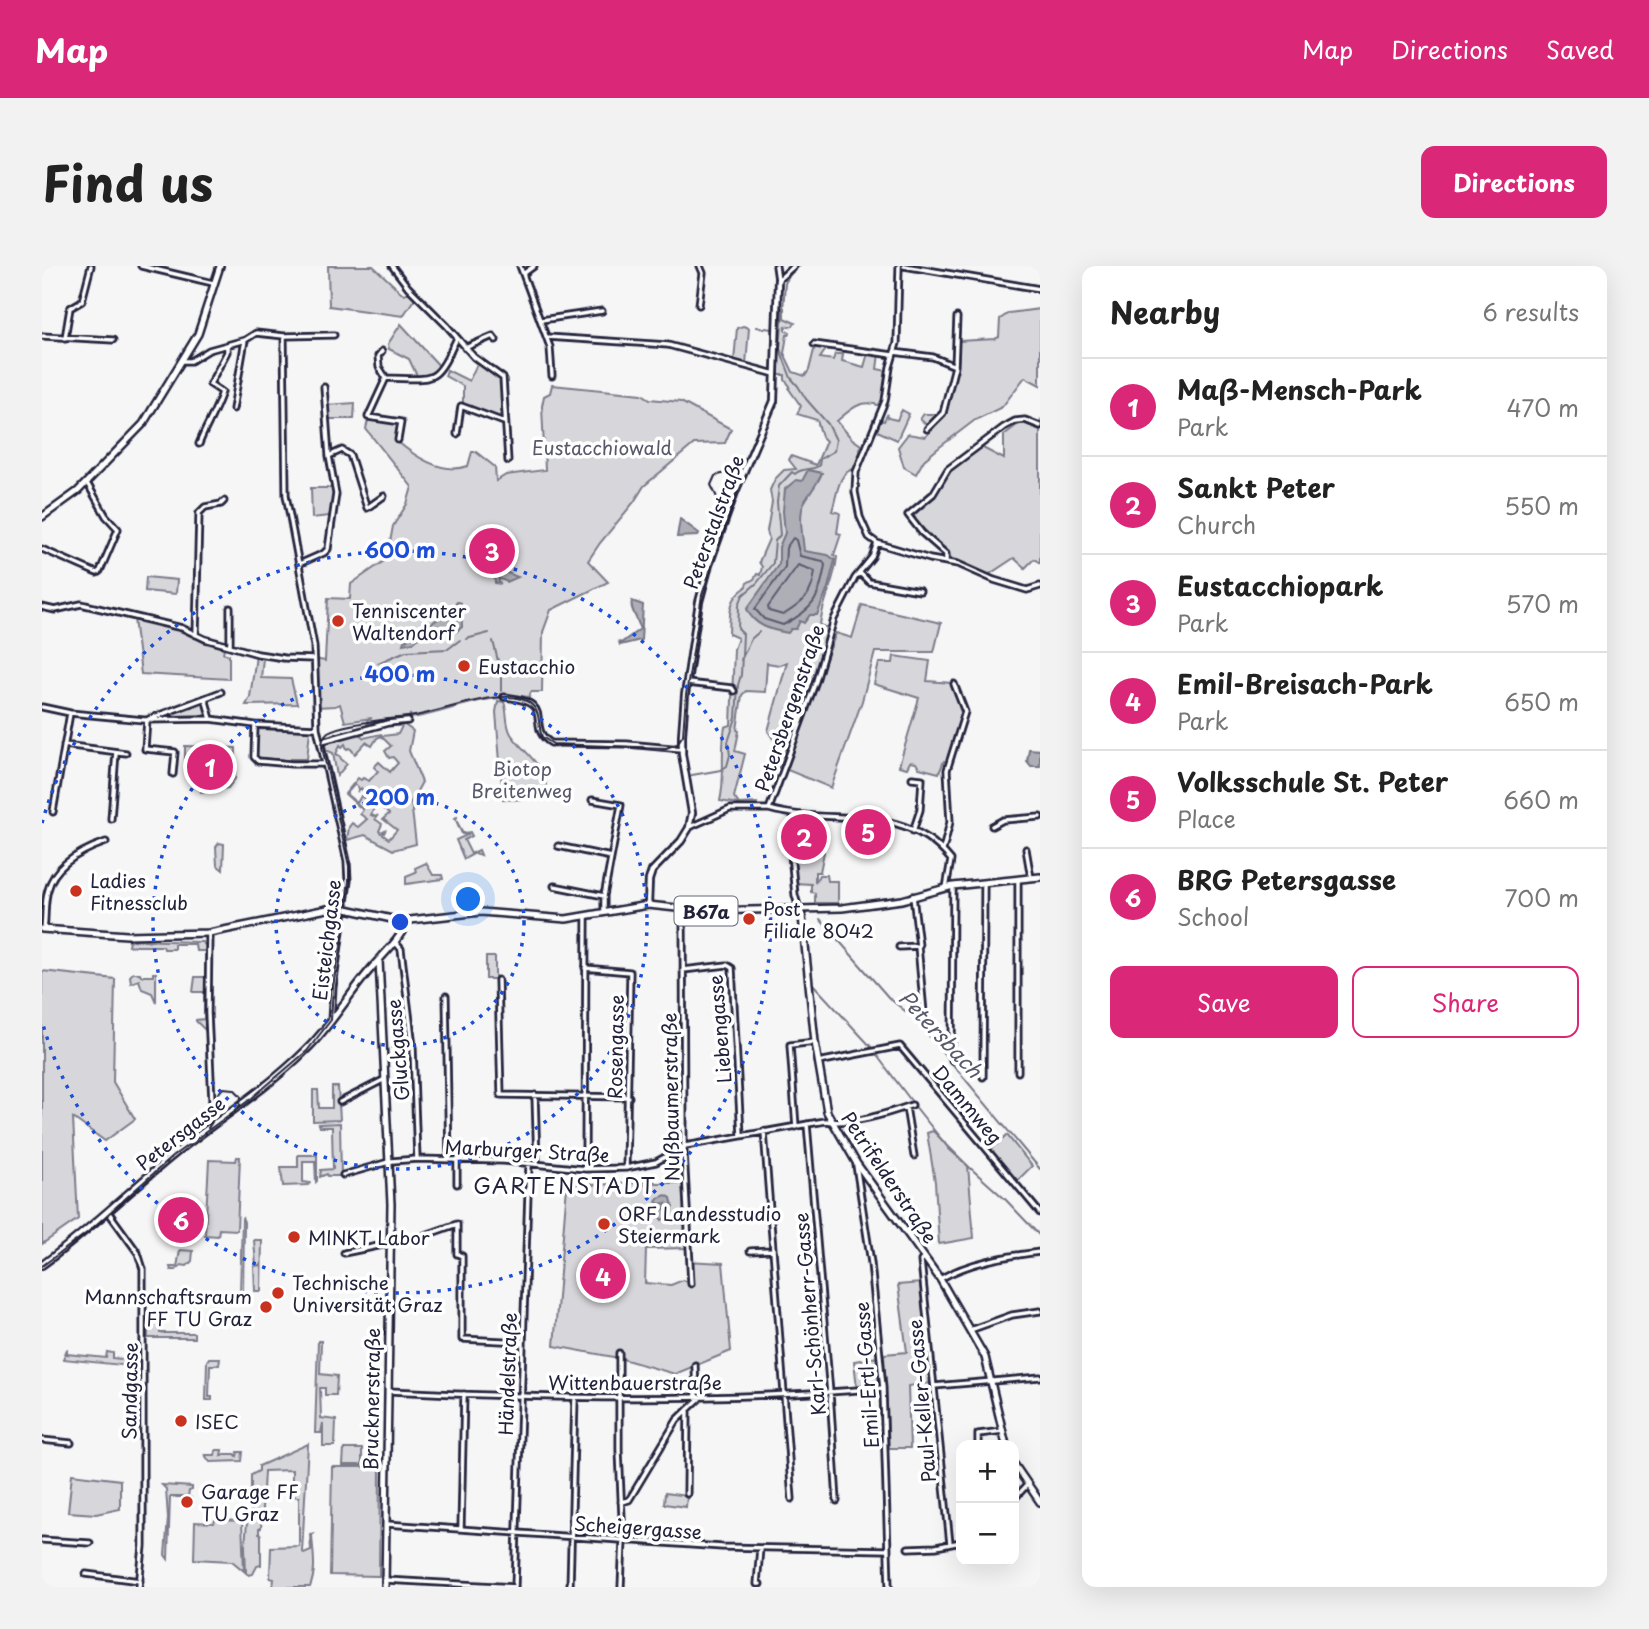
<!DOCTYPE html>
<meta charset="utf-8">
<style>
body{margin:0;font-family:"Playpen Sans",sans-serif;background:#f2f2f2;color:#222}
.controls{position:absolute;right:21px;bottom:21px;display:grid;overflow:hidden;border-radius:14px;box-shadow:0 7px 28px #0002}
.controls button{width:63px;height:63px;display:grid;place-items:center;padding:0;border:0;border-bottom:2px solid #e0e0e0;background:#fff;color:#222;font:35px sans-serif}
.you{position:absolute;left:427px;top:634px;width:24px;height:24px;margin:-18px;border:5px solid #fff;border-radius:50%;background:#1a73e8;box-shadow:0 0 0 10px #1a73e833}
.badge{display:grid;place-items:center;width:46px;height:46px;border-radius:50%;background:#db2777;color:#fff;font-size:23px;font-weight:700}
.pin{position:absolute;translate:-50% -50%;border:4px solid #fff;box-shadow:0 2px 7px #0006}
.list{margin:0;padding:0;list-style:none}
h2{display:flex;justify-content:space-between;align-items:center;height:91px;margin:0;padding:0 28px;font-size:30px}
h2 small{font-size:23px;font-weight:400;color:#767676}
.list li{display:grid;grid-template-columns:46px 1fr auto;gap:21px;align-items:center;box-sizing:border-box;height:98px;padding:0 28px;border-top:2px solid #e0e0e0}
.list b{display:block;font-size:26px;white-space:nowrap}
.list p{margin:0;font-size:23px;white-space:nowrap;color:#767676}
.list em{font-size:23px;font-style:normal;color:#767676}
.actions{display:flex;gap:14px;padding:21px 28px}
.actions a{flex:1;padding:16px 0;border:2px solid #db2777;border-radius:14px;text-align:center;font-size:24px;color:#db2777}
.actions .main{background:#db2777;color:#fff}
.map{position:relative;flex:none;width:998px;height:1321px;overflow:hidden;border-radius:14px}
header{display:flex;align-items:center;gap:42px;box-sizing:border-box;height:98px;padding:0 35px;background:#db2777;color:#fff}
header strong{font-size:33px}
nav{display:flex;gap:38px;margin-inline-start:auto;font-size:24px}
.intro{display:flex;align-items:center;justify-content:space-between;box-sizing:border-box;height:168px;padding:0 42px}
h1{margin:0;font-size:49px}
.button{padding:18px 32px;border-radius:14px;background:#db2777;color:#fff;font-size:24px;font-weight:700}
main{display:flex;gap:42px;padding:0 42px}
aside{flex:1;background:#fff;border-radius:14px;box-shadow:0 7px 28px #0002}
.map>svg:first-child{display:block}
</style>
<header>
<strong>Map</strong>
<nav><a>Map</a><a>Directions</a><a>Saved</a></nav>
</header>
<div class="intro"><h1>Find us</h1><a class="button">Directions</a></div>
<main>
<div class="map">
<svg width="998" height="1321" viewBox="0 0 998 1321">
<rect width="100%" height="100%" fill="#f6f6f7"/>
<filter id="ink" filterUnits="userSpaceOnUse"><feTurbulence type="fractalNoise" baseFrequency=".0143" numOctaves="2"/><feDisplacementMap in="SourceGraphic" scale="14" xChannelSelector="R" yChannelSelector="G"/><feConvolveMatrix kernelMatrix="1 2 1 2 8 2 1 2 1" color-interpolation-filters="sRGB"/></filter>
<g filter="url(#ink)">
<path fill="#d7d7db" stroke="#7c7c8b" stroke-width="2" fill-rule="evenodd" d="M286 0H331L361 28 369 26 373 32 361 50 287 40Z
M738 42H742V52L753 57 751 60 743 61V64L748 67 747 69H745L742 87 751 106 763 110 767 104 773 80 785 82 778 92 791 94 793 88H801L800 95 822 101 826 87 837 88 835 103 845 105 839 140C819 132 809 143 795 155L809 172 819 179 813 203C796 204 795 230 790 245L798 247 795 267 799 268 792 289 795 291C793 315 780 336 778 359L786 362 769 421 737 502 731 498 735 479 726 465 745 396 737 399 725 397 723 426 704 425 700 429 695 464 697 465 693 485 703 488 692 531 697 538 715 537 714 541 678 535C684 511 678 487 683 461L689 459 692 383 696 372 687 368C688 349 686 333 703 322L705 317 712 313 715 308 718 309 720 301 717 296 727 273 725 265 730 236 728 224 733 213 742 204 754 203 747 194 749 190 774 199 784 175 780 171 775 154 755 148 759 140 747 123 748 120 743 114V109H737L735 86Z
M998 43V119L983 111 960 141 933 154 899 180 882 194 874 208 862 201 856 181 866 168 883 171 890 164 878 153 882 148H904L916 99 917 75 953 73 957 71 958 53 967 47Z
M359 58 399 102 389 110H375L367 93 347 83 346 78Z
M701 60 707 62 704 98 692 95 695 62Z
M436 96 458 112 460 127 459 152 421 138V120L403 110 405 104 427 115Z
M510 119 600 128 608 133 639 136 689 163 683 177 652 178 602 220 592 236 558 277 546 295 566 316 509 344 501 366 500 426H489L487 431 458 428V432C427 434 400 448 369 452L368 448 367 452 325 457V454L330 452 303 456 298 438 293 440 274 441 272 393 283 395 286 332 308 333 309 318 345 293 351 260 365 238 370 221 324 163 326 154 355 156 357 158 356 176C375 192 401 209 426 200L430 186H434L453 201 454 215 464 209 503 204 500 140 502 130 508 127Z
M313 137 312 153H285L284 139Z
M860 144 867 148 855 174 833 164 838 154 842 155 845 149 846 152 855 154Z
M983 153 996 158 998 155V297L992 293 983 302 972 292 946 309 910 293 874 255 872 249 892 230 908 203 937 180 962 193V169Z
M269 222H291L292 234 287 250 270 252Z
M104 311 135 314 134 328 103 325Z
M820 339 899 357 892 386H833L820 435 789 522 743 503 794 367 810 372Z
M92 353 140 364 182 382 181 387 187 389V413L99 408Z
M214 390 221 392 219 412 249 413 255 438 204 439 208 431Z
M852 390 888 395 885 415 910 417 918 433 921 446 906 496 902 495 897 507 877 502 874 497 868 496 865 502 857 500 877 432 832 418 837 397H851Z
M158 435 162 437 166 449 131 450 129 446Z
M456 435 462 436C466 446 463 458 469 468 480 485 504 500 504 521 494 533 476 535 461 533L454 446Z
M361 458 371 465 367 485 380 516 369 536 374 578 351 584 323 569 305 574 307 561 310 557 316 561 325 553 318 548 321 544 303 528 316 512 319 514 321 512 327 515 336 505 332 501 337 496 348 506 356 497 351 491 347 492 343 485 349 480 339 470 335 472 330 480 324 476 313 488 308 482 305 483 303 478 300 481 298 479 294 488 298 490 299 493 305 498 295 510 291 487 284 484 283 477 316 467 322 472 339 468 341 470 356 468ZM313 518 317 523 315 526 319 522 324 529 330 524 340 532 334 537 347 548 341 553 355 564 347 573 341 569 343 565 339 567 337 565 340 558 333 553 336 549 334 551 329 549 332 542 326 537 329 534H324L319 530 315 537 304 528Z
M214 463 268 464 265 493H249L248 496 240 493H216L214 490Z
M143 480 194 482 193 513 186 522 159 526 155 513 143 506Z
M415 551 414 554 421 567 428 566 430 570 422 574 429 588 437 584 439 589 433 587 422 593 414 574 427 568H420L413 552Z
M177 577 182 578 181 604 175 599 174 581Z
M776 586H782L778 606H773V617L777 609H785L786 615H796V637H773V627L769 626V618L753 617 751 587 766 588Z
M384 597 391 609H400L401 613 364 618V610L374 606 373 602Z
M87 674 160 676 164 680V685H154L153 678H132V683H122L121 680H86Z
M444 691H453V713H444Z
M0 705 73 713 71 816 93 853 63 875 31 852 36 953 0 978Z
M91 707H98L99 710H111V707H114V736L110 727 100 723 97 714 89 717 88 710Z
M153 711H164L163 764 154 755V754L162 753V726H151Z
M290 821H296L298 854 271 855V824H276L277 842H290Z
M298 857 299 910H286L285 908 278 911 279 904 291 903 290 861H278L277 858Z
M891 865 926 900 932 972 897 978 893 916 885 867Z
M965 869 990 900 975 915 949 884Z
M256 889H275V915L274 916 273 895H261V916L268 917 266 919 241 920 239 901H256Z
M195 891H198L195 964 177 963 176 970 163 969 167 894 194 895Z
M596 914 602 915V919L612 914 613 917H635L641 914 645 982 604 983 603 1017 629 1019 641 1014 646 1016 645 995 681 997 689 1085 633 1108 577 1092 512 1080 525 920 547 916 548 919 596 917Z
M200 951 202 956 201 1028H198Z
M212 974H220L219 1025H213L212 1000 219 999H214Z
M138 984 151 985 150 995 145 1000 139 999 134 1004H129L128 1001H135Z
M879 1017 889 1117 866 1120 868 1182H847L842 1088 865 1086 856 1019Z
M106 1054H119L118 1067H152V1072H106Z
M276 1075H279L278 1108 295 1110 294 1129H283V1122H278L279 1152 294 1154 293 1180H281V1157L279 1167H273Z
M25 1083V1088L64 1092 65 1086 71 1087V1092L98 1095V1101L21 1093Z
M836 1091 839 1120 815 1122 812 1095Z
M167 1092H178L177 1099H168L167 1131H170V1134H164L165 1095Z
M266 1178 260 1286 262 1287 269 1284 268 1268 273 1267 270 1269C271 1288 275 1303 268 1321H231L232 1313 228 1312 229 1281 257 1280V1231L250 1230V1204L222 1205 219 1262 217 1263V1268L219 1269V1299L215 1300 211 1308 207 1309 204 1307 203 1280 205 1256H209V1209L217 1205V1200Z
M302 1183H320V1199H301Z
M174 1184H180L179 1190 182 1188H193L195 1190 196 1186H201L200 1195 168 1196 163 1189H173Z
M290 1201H338L337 1310 288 1309Z
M30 1208 78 1214V1243L54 1248 26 1246Z
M120 1219 150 1221V1224L147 1225 146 1231 149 1232V1235H144V1231H128L126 1293 123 1289 126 1252 124 1223Z
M623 1227 645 1230 644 1241 622 1238Z
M173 1254 200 1255 202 1305 190 1295 152 1293 153 1256 172 1257Z"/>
<path fill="#aeaeb7" stroke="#767685" stroke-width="2" d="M766 204 780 207C776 218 767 227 762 237 756 250 761 271 762 285L786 289 793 294 786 322 775 349H768L762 357 758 355 754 363H749L746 367C729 364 712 360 705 343L737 298V281L743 267 741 245 743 223 754 214 760 215Z
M638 253 657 267 656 270 635 271Z
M453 301 459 307 463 306 476 311 465 316 456 312 458 318 453 317 452 308 444 310V307Z
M590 335 601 339 599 374 578 379 577 376 579 377 598 363C597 354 587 343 590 335Z
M415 336 419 337 420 361 414 366 406 364 395 372 383 367 372 376 361 378 362 375C377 365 407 348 415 336Z
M987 483 998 484V500H989L985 495Z
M624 929 629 932 631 941 627 951 620 954 613 945 622 943 624 937 617 938 614 935 616 932Z"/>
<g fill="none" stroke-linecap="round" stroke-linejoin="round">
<path stroke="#5a5a6d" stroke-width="2" d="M751 272 754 274 758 290 781 295 783 299C777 334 772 343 741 359L722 353 713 343 743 301 744 282Z
M756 299 773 305C770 330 761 337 741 349L727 345 726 341Z"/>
<path stroke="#767685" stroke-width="2" d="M714 61 731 63
M424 373 447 367
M451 375 459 407V425
M699 394 709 373 717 366
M336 397 364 385 406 383 418 374
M323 402 329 400
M650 509 679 504 685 500 688 489 686 476 694 452 696 419 699 409 701 368 696 363 697 339 701 329 715 317 731 297 733 275 738 269 735 236 737 220 750 206 753 208C761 201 768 205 777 200L778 193 792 185 794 174 786 158 764 133 756 120 749 112 738 83 743 17 751 4 758 0
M778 653 847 732 873 753 998 903
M769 716 831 783
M833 787 870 836
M872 839 907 883 963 933 998 970"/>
<defs>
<path id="minor" d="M99 0 171 17
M350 0 366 21 405 60 432 91 461 112 466 195
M478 0 508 81 510 110
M734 0 736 14 752 0
M857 0 855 77 848 101 843 135 814 206 813 226 818 251 827 271 835 277 888 293 916 298 952 314 985 324 998 320
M862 0 998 23
M481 8 492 0
M657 39 661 7 658 0
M499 54 560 45
M0 70 71 74
M242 70 244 229 272 380 275 462 305 595 306 615 291 721 289 754
M505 71 626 79 733 108
M23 72 28 42 40 35 49 0
M772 78 851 89
M423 82 451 70 454 74
M340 85 336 90 337 101 344 112
M852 86 891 91 913 100 901 147 885 163
M142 95H149L167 84 203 74 214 67 242 70 292 69
M913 100 915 51
M191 143 203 74
M415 168 419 140 462 156
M356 174 359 156 326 151 344 112C395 113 392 119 415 72
M157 178C164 160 174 145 180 126L168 118 185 86V80
M287 190 300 184 308 189 325 242 342 230
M0 283 50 305 55 307 58 305 76 263 64 250 45 217
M904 295V288L880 267 866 249 891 228 906 203 962 161 973 155 983 154 998 160
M257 298 282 287 286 283 294 228 287 190 282 121
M818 307 827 316 878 325
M0 341 13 344 39 338 140 362 163 373 216 388 242 392 272 393
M154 369 157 247 163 241 179 238 182 235
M188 380V342
M645 417 690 422 692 425
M462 431C517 436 482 461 509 477L585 478 640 483
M163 432 179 426
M0 441 28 447 102 454 169 453 213 459 275 462
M107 453 163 432 169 453
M105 454 103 483 133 486 131 508
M213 459 212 491 216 495 250 498H283
M280 475 346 457 366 455
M22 479 84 487
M870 512 880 513 878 544 871 565
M550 534 579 539 562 630V646
M727 543C790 561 860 533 909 594L904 622
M11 546 28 447
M69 553 74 486
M950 560 961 554 998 551
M648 561 688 543H727L774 415 792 353 813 312 830 291 835 277
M516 580 569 591
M984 583 989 612
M901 584 908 556 905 504 923 446 912 418
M749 588 753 629 757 643
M976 614V806
M512 620 562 630
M641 643 642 885 649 1018
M2 663C4 650 2 636 6 624 12 599 41 584 64 576
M167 667 166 747 171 858
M353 676 359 683 371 780 375 893
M876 680 882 747
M857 681 877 680 871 630
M543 702 588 706 584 902
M641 704 685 699 690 702 699 869
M456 714 459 829 587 831
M404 730 407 894
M910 794 911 620
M776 796 858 780 998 947
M941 811 942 618
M493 829 495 897
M298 836 343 813
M864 841 872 890
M765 858 788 1127 795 1235
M754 861 748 779 773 776
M722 865 750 1233
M415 894V918
M814 899 829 997 841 1122 847 1321
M543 903 544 651
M301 909 350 895 375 893 462 895 543 903 584 902 614 896 643 880 783 855C810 859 844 848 870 839
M67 947 96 987 101 1003V1280L97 1321
M708 985 730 984
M302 987 375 972 415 958V988L420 990V1073L480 1076
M882 991 879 995 908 1278
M898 1013C927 996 965 990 998 986
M928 1064 970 1049 998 1045
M577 1087V1184L581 1274 579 1321
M653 1099 654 1130
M892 1120 998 1111
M347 1125C511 1133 677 1136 841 1122
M0 1174 29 1177
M936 1179V1168L961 1165
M645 1228 646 1143
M972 1233 986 1218
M579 1236 587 1234 635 1154 658 1132
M344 1258 680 1281 846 1284
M419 1262 422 1128
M0 1274 48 1277
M866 1282 894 1281 919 1276
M44 1308 98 1315
M343 1314 473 1321
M718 1318H715L718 1282
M473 1321 487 897
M528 1321 533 1132"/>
<path id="tertiary" d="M606 639 607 614 610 605 639 575 647 562 650 547 640 488V469L643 429 657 336 667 299 693 226 732 135 736 14"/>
<path id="secondary" d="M0 251 36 225 101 158 156 68 178 0
M757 643 760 650 773 776 785 846 815 898 898 1013 943 1091 964 1179
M337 694 349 938 343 1321
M0 999C48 964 89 923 135 886 178 852 225 823 264 784 288 761 305 731 327 705 340 689 358 675 365 655
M972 1198 998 1236"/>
<path id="primary" d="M0 663 85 669 167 667 295 641 359 655 439 646 524 653 606 639 663 645 800 642 860 634 911 620 998 611"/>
</defs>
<use href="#minor" stroke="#22223b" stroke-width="9"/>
<use href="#tertiary" stroke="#22223b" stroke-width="10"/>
<use href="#secondary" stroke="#22223b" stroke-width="10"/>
<use href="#primary" stroke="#22223b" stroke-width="10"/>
<use href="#minor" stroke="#fff" stroke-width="3.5"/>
<use href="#tertiary" stroke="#fff" stroke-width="4.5"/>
<use href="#secondary" stroke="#fff" stroke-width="5"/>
<use href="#primary" stroke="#fff" stroke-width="5"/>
<path stroke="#22223b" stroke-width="2" d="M166 862C179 846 169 833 181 822L192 823 199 830 198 839 193 845
M0 1000 46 966 131 890 210 832 265 785 289 754 291 721 307 615V600L280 481C280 475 281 470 286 466 301 457 348 453 366 451 395 449 469 415 491 440 499 448 496 461 500 471L511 478 624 482 635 478 641 469 644 429 660 329 695 225 693 214 683 207 673 210 669 219 682 246 679 264"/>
</g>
</g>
<g fill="none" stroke="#1d4ed8" stroke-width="3.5" stroke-dasharray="3.5 7">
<circle cx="358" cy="656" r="124"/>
<circle cx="358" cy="656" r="247"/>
<path d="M0 557A371 371 0 1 1 0 755"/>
</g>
<g fill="#c8321e" stroke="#fff" stroke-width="2.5">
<circle cx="296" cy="355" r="7"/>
<circle cx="422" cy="400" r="7"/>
<circle cx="34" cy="625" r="7"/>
<circle cx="707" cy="653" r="7"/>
<circle cx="562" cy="958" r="7"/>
<circle cx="252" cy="971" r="7"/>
<circle cx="236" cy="1027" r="7"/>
<circle cx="224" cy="1041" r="7"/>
<circle cx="139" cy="1155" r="7"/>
<circle cx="145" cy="1236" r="7"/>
</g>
<g text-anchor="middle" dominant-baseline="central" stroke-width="7" stroke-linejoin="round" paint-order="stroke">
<rect fill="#fff" stroke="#646476" stroke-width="2" x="632.5" y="630.5" width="63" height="29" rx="5"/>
<g font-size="18" font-weight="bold" fill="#22223b">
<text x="664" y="645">B67a</text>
</g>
<g font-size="19" fill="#58586b" stroke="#fff">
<text x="560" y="181">Eustacchiowald</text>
<text x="480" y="502">Biotop<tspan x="480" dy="22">Breitenweg</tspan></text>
</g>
<g font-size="19" fill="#22223b" stroke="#fff">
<text transform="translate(671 256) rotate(-70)">Peterstalstraße</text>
<text transform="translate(747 442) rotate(-71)">Petersbergenstraße</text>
<text transform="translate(284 674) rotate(-83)">Eisteichgasse</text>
<text transform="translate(677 763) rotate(-95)">Liebengasse</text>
<text transform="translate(573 781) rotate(-89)">Rosengasse</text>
<text transform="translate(355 784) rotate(-95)">Gluckgasse</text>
<text transform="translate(628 831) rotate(-91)">Nußbaumerstraße</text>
<text transform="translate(926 838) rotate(50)">Dammweg</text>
<text transform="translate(138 867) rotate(-38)">Petersgasse</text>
<text transform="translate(485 884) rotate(3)">Marburger Straße</text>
<text transform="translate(848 911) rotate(56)">Petrifelderstraße</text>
<text transform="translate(767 1048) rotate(-95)">Karl-Schönherr-Gasse</text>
<text transform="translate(465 1108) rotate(-88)">Händelstraße</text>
<text transform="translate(824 1109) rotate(-94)">Emil-Ertl-Gasse</text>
<text x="593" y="1116">Wittenbauerstraße</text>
<text transform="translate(87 1125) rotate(-89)">Sandgasse</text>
<text transform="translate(329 1133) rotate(-89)">Brucknerstraße</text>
<text transform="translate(879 1135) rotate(-95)">Paul-Keller-Gasse</text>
<text transform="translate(596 1261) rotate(4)">Scheigergasse</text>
</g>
<g font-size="19" fill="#22223b" stroke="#fff" text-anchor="start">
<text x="310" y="344">Tenniscenter<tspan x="310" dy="22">Waltendorf</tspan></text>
<text x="436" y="400">Eustacchio</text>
<text x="48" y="614">Ladies<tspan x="48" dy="22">Fitnessclub</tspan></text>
<text x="721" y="642">Post<tspan x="721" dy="22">Filiale 8042</tspan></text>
<text x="576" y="947">ORF Landesstudio<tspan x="576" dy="22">Steiermark</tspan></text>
<text x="266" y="971">MINKT Labor</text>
<text x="250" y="1016">Technische<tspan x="250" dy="22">Universität Graz</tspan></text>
<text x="210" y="1030" text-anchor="end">Mannschaftsraum<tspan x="210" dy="22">FF TU Graz</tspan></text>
<text x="153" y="1155">ISEC</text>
<text x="159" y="1225">Garage FF<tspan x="159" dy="22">TU Graz</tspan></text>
</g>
<g font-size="21" font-style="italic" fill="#5a5a6d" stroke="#fff">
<text transform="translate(899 767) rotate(47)">Petersbach</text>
</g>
<g font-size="21" letter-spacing="2" fill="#22223b" stroke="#fff">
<text x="523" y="919">GARTENSTADT</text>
</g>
</g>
<circle cx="358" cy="656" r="10" fill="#1d4ed8" stroke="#fff" stroke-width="3.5"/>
<g font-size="21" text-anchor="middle" font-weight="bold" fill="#1d4ed8" stroke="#fff" stroke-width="7" stroke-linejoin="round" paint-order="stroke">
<text x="358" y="292">600 m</text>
<text x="358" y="416">400 m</text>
<text x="358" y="539">200 m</text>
</g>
</svg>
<div class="controls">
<button>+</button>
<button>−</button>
</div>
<div class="you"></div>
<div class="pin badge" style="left:168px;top:501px">1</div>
<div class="pin badge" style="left:762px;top:571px">2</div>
<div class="pin badge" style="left:450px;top:285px">3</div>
<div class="pin badge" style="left:561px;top:1010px">4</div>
<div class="pin badge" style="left:826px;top:566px">5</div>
<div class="pin badge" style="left:139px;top:954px">6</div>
</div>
<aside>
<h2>Nearby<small>6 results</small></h2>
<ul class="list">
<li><span class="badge">1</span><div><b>Maß-Mensch-Park</b><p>Park</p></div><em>470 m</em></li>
<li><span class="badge">2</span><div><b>Sankt Peter</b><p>Church</p></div><em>550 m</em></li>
<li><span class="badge">3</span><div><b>Eustacchiopark</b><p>Park</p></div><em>570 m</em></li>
<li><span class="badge">4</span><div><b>Emil-Breisach-Park</b><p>Park</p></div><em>650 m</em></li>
<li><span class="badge">5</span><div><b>Volksschule St. Peter</b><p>Place</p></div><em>660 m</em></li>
<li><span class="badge">6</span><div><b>BRG Petersgasse</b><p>School</p></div><em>700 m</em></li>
</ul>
<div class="actions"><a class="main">Save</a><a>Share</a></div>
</aside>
</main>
